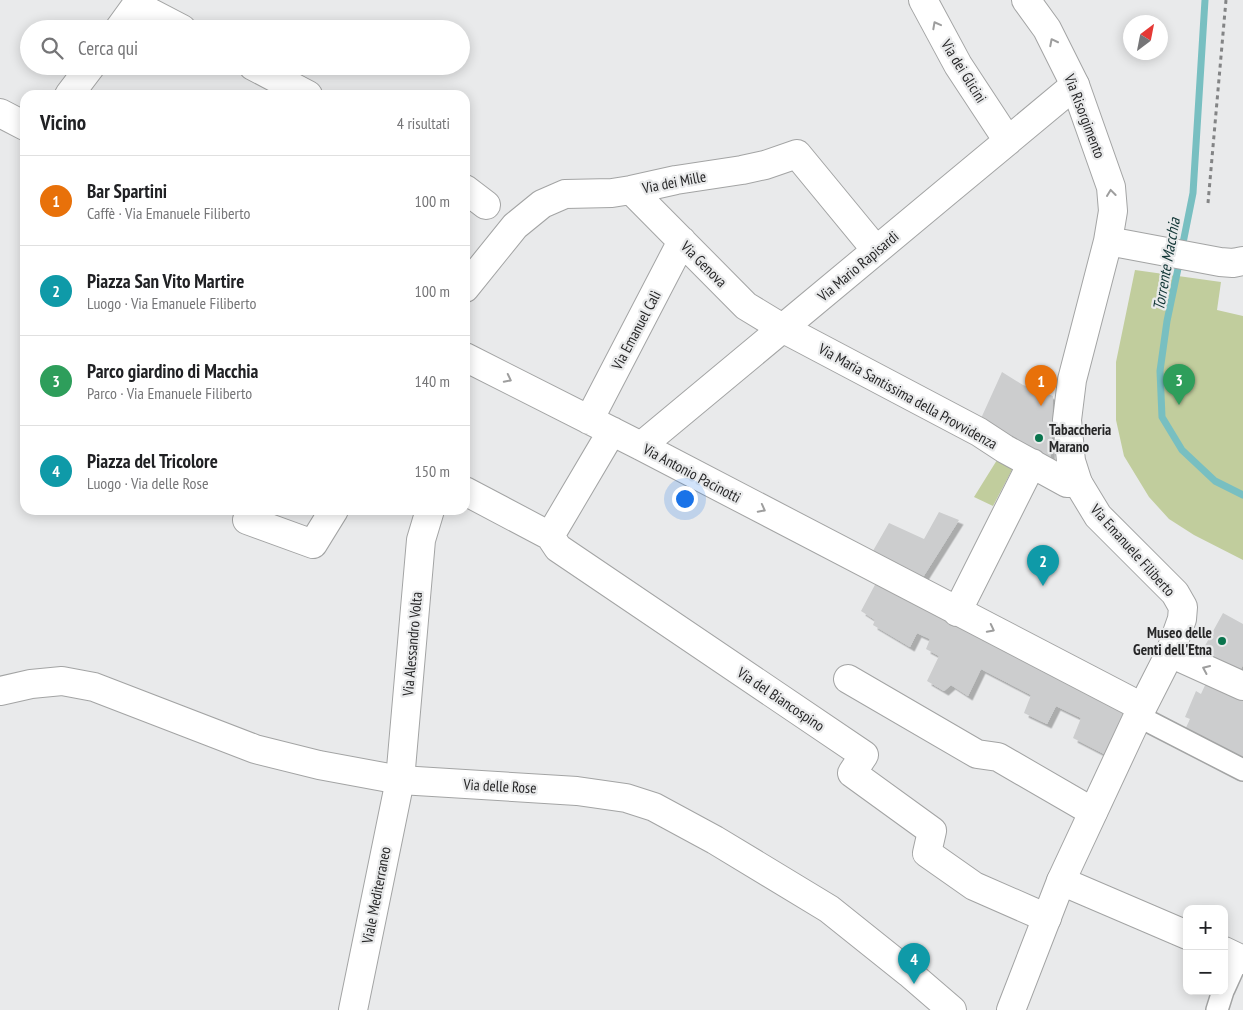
<!DOCTYPE html>
<html lang="it">
<meta charset="utf-8">
<style>
body{margin:0;font-family:"PT Sans Narrow",sans-serif;background:#f2f2f2;color:#202124}
.controls{position:absolute;right:15px;bottom:15px;display:grid;overflow:hidden;border-radius:10px;box-shadow:0 2px 12px #0003}
.controls button{width:45px;height:45px;display:grid;place-items:center;padding:0;border:0;border-bottom:1px solid #e0e0e0;background:#fff;color:#202124;font:25px sans-serif}
.compass{position:absolute;left:1123px;top:15px;width:45px;height:45px;border-radius:50%;background:#fff;box-shadow:0 2px 12px #0003;rotate:32deg}
.you{position:absolute;left:684px;top:498px;width:18px;height:18px;margin:-12px;border:4px solid #fff;border-radius:50%;background:#1a73e8;box-shadow:0 0 0 8px #1a73e833}
.badge{display:grid;place-items:center;width:32px;height:32px;border-radius:50%;background:#09744d;color:#fff;font-size:16px;font-weight:700}
.pin{position:absolute;translate:-50% -41px;filter:drop-shadow(0 1px 2px #0008)}
.pin::after{content:'';position:absolute;top:26px;width:18px;height:15px;background:inherit;clip-path:polygon(0 0,100% 0,50% 100%)}
.list{margin:0;padding:0;list-style:none}
h2{display:flex;justify-content:space-between;align-items:center;height:65px;margin:0;padding:0 20px;font-size:21px}
h2 small{font-size:16px;font-weight:400;color:#757577}
.list li{display:grid;grid-template-columns:32px 1fr auto;gap:15px;align-items:center;box-sizing:border-box;height:90px;padding:0 20px;border-top:1px solid #e0e0e0}
.list b{display:block;font-size:19px;white-space:nowrap}
.list p{margin:0;font-size:16px;white-space:nowrap;color:#757577}
.list em{font-size:16px;font-style:normal;color:#757577}
.icon{flex:none;width:28px;height:28px;fill:none;stroke:currentColor;stroke-width:2;stroke-linecap:round;stroke-linejoin:round}
.map{position:relative;flex:none;width:1243px;height:1010px;overflow:hidden}
.search{position:absolute;background:#fff;box-shadow:0 2px 12px #0003;left:20px;top:20px;width:450px;height:55px;display:flex;align-items:center;gap:12px;box-sizing:border-box;padding:0 18px;border-radius:28px;color:#757577;font-size:19px}
.panel{position:absolute;background:#fff;box-shadow:0 2px 12px #0003;left:20px;top:90px;width:450px;height:425px;border-radius:15px}
.map>svg:first-child{display:block}
</style>
<div class="map">
<svg width="1243" height="1010" viewBox="0 0 1243 1010">
<defs>
<filter id="shadow"><feDropShadow dx="4.5" dy="4.5" stdDeviation="0" flood-color="#0004"/></filter>
</defs>
<rect width="100%" height="100%" fill="#e9eaeb"/>
<path fill="#c1cd9d" d="M1135 270 1221 282 1217 310 1243 316V560L1194 535 1169 519 1149 497 1124 456 1116 420V362Z
M997 460 1014 466 993 506 974 497Z"/>
<g fill="none" stroke-linecap="round" stroke-linejoin="round">
<path stroke="#78bfc1" stroke-width="7" d="M1182 248 1193 193 1205 0
M1180 259 1167 321 1160 371 1162 417 1182 450 1215 481 1243 495"/>
</g>
<path fill="#cccdce" filter="url(#shadow)" d="M1002 372 1023 385 1053 396 1050 464 978 425Z
M939 512 959 520 920 582 870 556 889 523 924 539Z
M877 581 1125 711 1104 754 1073 738 1081 718 1056 706 1047 724 1024 713 1031 695 981 669 968 696 951 685 944 691 927 681 939 656 926 649 930 639 917 633 910 647 873 625 875 620 861 611Z
M1223 613 1243 624V665L1238 674 1201 653Z
M1207 681 1243 696V757L1183 734 1190 719 1185 717 1196 691 1201 694Z"/>
<g fill="none" stroke-linecap="round" stroke-linejoin="round">
<defs>
<path id="pedestrian" d="M1138 716 1243 770
M1224 989 1238 958
M1217 1010 1223 991"/>
<path id="minor" d="M923 0 958 65 1008 141
M136 5 182 29
M119 29 140 0
M253 66 308 95
M69 95 91 66
M0 113 25 126
M465 189 486 205
M631 190 746 306 784 329 979 432 1005 449 1067 483H1078
M465 288 515 226 542 204 565 194 612 193 631 190 676 180 742 170 765 165 797 154 876 250
M465 357 641 446 1142 707
M589 420 682 241
M641 446C786 327 930 205 1075 85
M465 491 550 536 558 548 864 755 852 773 932 831 927 853 974 886 1047 918
M247 520 313 544 334 510
M550 536 612 431
M957 612 1032 463
M1170 653 1243 686
M848 679 977 754 998 757 1093 812
M1061 881 1187 935
M1224 951 1243 960
M353 1010 400 780 421 540 430 510"/>
<path id="tertiary" d="M1108 241 1220 262 1233 263 1243 261
M0 691 31 684 62 681 94 687 255 749 319 765 400 780 577 791 626 798 654 807 715 840 829 909 909 973 952 1010
M1011 1010 1061 881 1138 716 1170 653 1182 619 1183 607 1175 593 1098 516 1078 483 1071 461 1067 420 1072 380 1108 241 1113 211 1111 187 1075 85 1047 29 1026 0"/>
</defs>
<use href="#pedestrian" stroke="#a3a4a4" stroke-width="24"/>
<use href="#minor" stroke="#a3a4a4" stroke-width="30"/>
<use href="#tertiary" stroke="#a3a4a4" stroke-width="30"/>
<path stroke="#838485" stroke-width="3" stroke-dasharray="4 4" stroke-linecap="butt" d="M1208 203 1226 0"/>
<use href="#pedestrian" stroke="#fff" stroke-width="21"/>
<use href="#minor" stroke="#fff" stroke-width="28"/>
<use href="#tertiary" stroke="#fff" stroke-width="28"/>
</g>
<defs><path id="oneway-chevron" d="M-2-3.5L2.5 0L-2 3.5" fill="none" stroke-width="1.6" stroke-linecap="round" stroke-linejoin="round" transform="scale(1.25)"/></defs>
<g stroke="#9e9e9e">
<use href="#oneway-chevron" transform="translate(936 25) rotate(-118)"/>
<use href="#oneway-chevron" transform="translate(1053 42) rotate(-117)"/>
<use href="#oneway-chevron" transform="translate(1111 193) rotate(-97)"/>
<use href="#oneway-chevron" transform="translate(508 379) rotate(27)"/>
<use href="#oneway-chevron" transform="translate(762 509) rotate(28)"/>
<use href="#oneway-chevron" transform="translate(991 629) rotate(27)"/>
<use href="#oneway-chevron" transform="translate(1206 669) rotate(-156)"/>
</g>
<g fill="#09744d" stroke="#e9eaeb" stroke-width="2">
<circle cx="1039" cy="438" r="5"/>
<circle cx="1222" cy="641" r="5"/>
</g>
<g text-anchor="middle" dominant-baseline="central" stroke-width="4.5" stroke-linejoin="round" paint-order="stroke">
<g font-size="15" fill="#272728" stroke="#e9eaeb">
<text transform="translate(964 71) rotate(58)">Via dei Glicini</text>
<text transform="translate(1085 116) rotate(69)">Via Risorgimento</text>
<text transform="translate(674 182) rotate(-11)">Via dei Mille</text>
<text transform="translate(704 264) rotate(45)">Via Genova</text>
<text transform="translate(858 266) rotate(-40)">Via Mario Rapisardi</text>
<text transform="translate(636 330) rotate(-62)">Via Emanuel Calì</text>
<text transform="translate(908 396) rotate(29)">Via Maria Santissima della Provvidenza</text>
<text transform="translate(692 473) rotate(28)">Via Antonio Pacinotti</text>
<text transform="translate(1133 550) rotate(48)">Via Emanuele Filiberto</text>
<text transform="translate(412 644) rotate(-85)">Via Alessandro Volta</text>
<text transform="translate(781 699) rotate(34)">Via del Biancospino</text>
<text transform="translate(500 786) rotate(3)">Via delle Rose</text>
<text transform="translate(376 895) rotate(-79)">Viale Mediterraneo</text>
</g>
<g font-size="15" font-weight="bold" fill="#272728" stroke="#e9eaeb" text-anchor="start">
<text x="1049" y="429">Tabaccheria<tspan x="1049" dy="17">Marano</tspan></text>
<text x="1212" y="632" text-anchor="end">Museo delle<tspan x="1212" dy="17">Genti dell'Etna</tspan></text>
</g>
<g font-size="16" font-style="italic" fill="#123636" stroke="#e9eaeb">
<text transform="translate(1166 264) rotate(-80)">Torrente Macchia</text>
</g>
</g>
</svg>
<div class="controls">
<button>+</button>
<button>−</button>
</div>
<svg class="compass" viewBox="-18 -18 36 36"><path d="M0-13l5 13h-10z" fill="#e53935"/><path d="M0 13l5-13h-10z" fill="#757577"/></svg>
<div class="you"></div>
<div class="pin badge" style="left:1041px;top:406px;background:#e8710a">1</div>
<div class="pin badge" style="left:1043px;top:586px;background:#0f9aa8">2</div>
<div class="pin badge" style="left:1179px;top:405px;background:#2e9e5b">3</div>
<div class="pin badge" style="left:914px;top:984px;background:#0f9aa8">4</div>
<div class="search"><svg class="icon" aria-label="search" viewBox="0 0 24 24"><circle cx="10" cy="10" r="6"/><path d="M15 15l6 6"/></svg>Cerca qui</div>
<section class="panel">
<h2>Vicino<small>4 risultati</small></h2>
<ul class="list">
<li><span class="badge" style="background:#e8710a">1</span><div><b>Bar Spartini</b><p>Caffè · Via Emanuele Filiberto</p></div><em>100 m</em></li>
<li><span class="badge" style="background:#0f9aa8">2</span><div><b>Piazza San Vito Martire</b><p>Luogo · Via Emanuele Filiberto</p></div><em>100 m</em></li>
<li><span class="badge" style="background:#2e9e5b">3</span><div><b>Parco giardino di Macchia</b><p>Parco · Via Emanuele Filiberto</p></div><em>140 m</em></li>
<li><span class="badge" style="background:#0f9aa8">4</span><div><b>Piazza del Tricolore</b><p>Luogo · Via delle Rose</p></div><em>150 m</em></li>
</ul>
</section>
</div>
